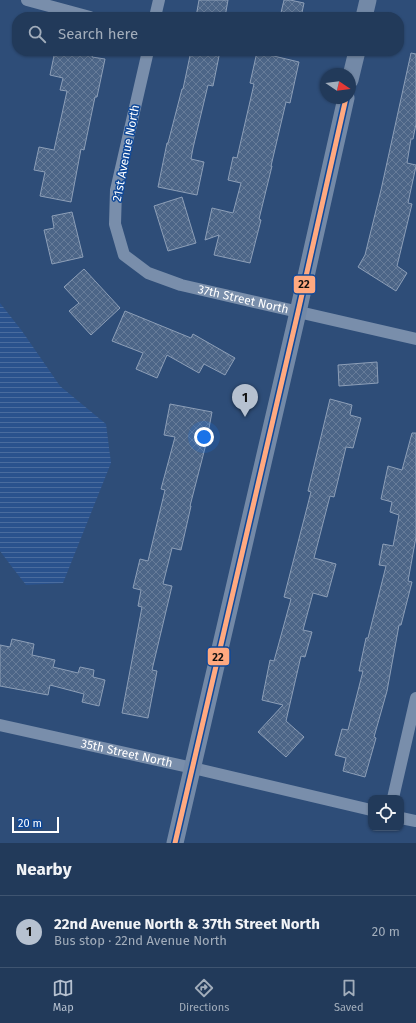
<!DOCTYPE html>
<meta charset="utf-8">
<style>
body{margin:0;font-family:"Fira Sans",sans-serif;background:#2a4160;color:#f1f3f6}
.controls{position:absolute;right:12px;bottom:12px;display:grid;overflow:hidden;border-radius:8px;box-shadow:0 1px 3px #0004}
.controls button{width:36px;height:36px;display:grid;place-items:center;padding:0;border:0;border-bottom:1px solid #3f5470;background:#223a5a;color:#f1f3f6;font:20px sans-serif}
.compass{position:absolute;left:320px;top:68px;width:36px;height:36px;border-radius:50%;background:#223a5a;box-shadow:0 1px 3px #0004;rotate:103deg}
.scale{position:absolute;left:12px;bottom:10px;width:47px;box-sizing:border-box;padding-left:4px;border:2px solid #fff;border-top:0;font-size:11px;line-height:14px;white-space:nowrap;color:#fff;-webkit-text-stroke:3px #0f4898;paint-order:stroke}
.you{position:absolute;left:204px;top:437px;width:14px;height:14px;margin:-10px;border:3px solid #fff;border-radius:50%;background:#1a73e8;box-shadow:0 0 0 6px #1a73e833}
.badge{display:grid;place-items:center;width:26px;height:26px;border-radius:50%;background:#b6c1d0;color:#111;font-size:13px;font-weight:700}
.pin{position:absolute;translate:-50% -33px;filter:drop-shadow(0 1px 2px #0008)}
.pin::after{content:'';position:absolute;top:21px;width:14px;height:12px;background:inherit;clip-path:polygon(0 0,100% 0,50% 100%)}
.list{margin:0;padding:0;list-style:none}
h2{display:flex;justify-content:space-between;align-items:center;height:52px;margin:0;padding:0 16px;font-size:17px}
h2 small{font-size:13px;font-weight:400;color:#a2adbb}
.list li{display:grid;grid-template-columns:26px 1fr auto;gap:12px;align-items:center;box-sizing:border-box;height:72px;padding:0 16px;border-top:1px solid #3f5470}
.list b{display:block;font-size:15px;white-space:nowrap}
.list p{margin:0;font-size:13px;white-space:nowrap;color:#a2adbb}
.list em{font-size:13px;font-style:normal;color:#a2adbb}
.icon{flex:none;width:22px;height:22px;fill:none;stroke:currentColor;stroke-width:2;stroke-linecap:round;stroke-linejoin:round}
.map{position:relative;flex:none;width:416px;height:843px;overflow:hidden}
.search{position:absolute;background:#223a5a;box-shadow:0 1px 3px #0004;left:12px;right:12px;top:12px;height:44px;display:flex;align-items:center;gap:10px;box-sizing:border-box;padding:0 14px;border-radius:16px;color:#a2adbb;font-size:15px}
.sheet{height:124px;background:#223a5a}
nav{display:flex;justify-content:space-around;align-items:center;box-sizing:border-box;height:56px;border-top:1px solid #3f5470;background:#223a5a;font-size:11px;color:#a2adbb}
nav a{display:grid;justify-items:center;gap:2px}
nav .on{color:#b6c1d0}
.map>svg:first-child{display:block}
</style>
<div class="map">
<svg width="416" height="843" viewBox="0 0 416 843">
<defs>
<pattern id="water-rules" width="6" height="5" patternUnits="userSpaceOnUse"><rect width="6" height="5" fill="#2a528d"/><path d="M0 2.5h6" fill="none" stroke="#4a6c9e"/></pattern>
<pattern id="building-cross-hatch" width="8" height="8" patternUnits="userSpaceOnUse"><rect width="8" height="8" fill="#4c6587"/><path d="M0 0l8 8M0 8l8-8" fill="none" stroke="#677c99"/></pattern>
</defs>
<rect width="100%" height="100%" fill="#2e4d78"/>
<path fill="url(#water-rules)" d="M0 303 22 331 60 386 106 424 111 463 63 583 26 585 12 567 0 551Z"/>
<path fill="url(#building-cross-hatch)" stroke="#8d9fb8" d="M199 0H228L225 17H196Z
M284 0H290L304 3 301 17H280Z
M55 51H94L92 57 105 59 97 97H95L84 150 81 149 71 202 40 196 45 172 34 170 39 147 54 150 67 91 60 90 63 78 50 75Z
M191 51H220L213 86 208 85 193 148 191 159 204 162 197 195 158 187 167 143H168L182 89H183Z
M257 52 299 62 290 103 286 102 271 166H272L259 219 261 220 250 263 214 255 219 235 205 240 212 208 233 213 241 183 228 180 233 157 237 158 254 84 250 83Z
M411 53 416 54V124L413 139H411L407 163 416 165V166L408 203 412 204 397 266 407 273 396 291 358 267 365 255 381 190Z
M182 197 196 243 168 251 154 206Z
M72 212 83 257 52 264 44 230 54 228 52 216Z
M84 269 120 308 91 335 69 311 79 303 64 287Z
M125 311 191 338 193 334 235 358 225 375 204 364 199 373 167 355 157 378 136 369 143 353 112 341Z
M377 362 378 383 339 386 338 365Z
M330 399 352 405 350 415 361 418 353 448 346 447 334 497 330 496 314 558 336 564 327 597 313 593 303 630 312 632 305 657 301 656 286 721 304 737 286 757 258 732 283 705 262 700 270 660 274 661 291 599 284 597 311 492 308 491Z
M170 404 212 412 206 444 190 506H191L181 550 172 548 163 584 172 586 152 670 157 671 148 718 122 713 142 607 138 606 141 590 133 588 140 559 148 561 165 490 161 489 175 437 164 435Z
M412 433H416V537L408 581 412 582 401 625H399L387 691 374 737 376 738 365 777 343 771 346 758 335 755 342 729 348 730 363 671H359L366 638H368L386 566 379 565 383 544 393 546 399 515 390 512 392 502 381 499 388 466 402 470Z
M12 639 34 644 32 655 55 660 53 667 78 673 80 667 94 670 93 677 105 680 99 706 82 702 84 694 50 685 48 695 0 686V645L10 647Z"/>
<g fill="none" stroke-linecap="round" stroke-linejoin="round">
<g stroke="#798eab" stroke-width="12">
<path d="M27 0 90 17"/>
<path d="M155 17 159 0"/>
<path id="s1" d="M148 51 116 190 115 224 124 255 148 273 181 285 416 339"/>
<path id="s2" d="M0 725 193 768 371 810"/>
<path d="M393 798 416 698"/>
<path d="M401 818 416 821"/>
</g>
<path stroke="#7389a7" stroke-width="17" d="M364 17 368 0
M350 80 357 51
M175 843 298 312 346 98"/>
<defs>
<path id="bus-1" d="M175 843 298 312 346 98"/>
</defs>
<use href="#bus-1" stroke="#0f4898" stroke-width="8"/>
<use href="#bus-1" stroke="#ffa980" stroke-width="5"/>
</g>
<g text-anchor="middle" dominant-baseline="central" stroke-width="3" stroke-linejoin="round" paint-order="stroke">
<g font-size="12" fill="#fff" stroke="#0f4898">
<text transform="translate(126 153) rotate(-79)">21st Avenue North</text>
<text stroke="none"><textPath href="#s1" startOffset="338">37th Street North</textPath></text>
<text stroke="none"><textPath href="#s2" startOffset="130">35th Street North</textPath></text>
</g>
</g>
<g stroke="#0f4898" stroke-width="1.5">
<rect x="293" y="275" width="23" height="19" rx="4" fill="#ffa980"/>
<rect x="207" y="647" width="23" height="19" rx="4" fill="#ffa980"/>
</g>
<g font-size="11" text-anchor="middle" font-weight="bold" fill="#111">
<text x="304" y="288">22</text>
<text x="218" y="661">22</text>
</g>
</svg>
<div class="controls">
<button><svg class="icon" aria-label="locate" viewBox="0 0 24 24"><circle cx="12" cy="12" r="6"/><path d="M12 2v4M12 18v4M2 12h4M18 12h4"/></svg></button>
</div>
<svg class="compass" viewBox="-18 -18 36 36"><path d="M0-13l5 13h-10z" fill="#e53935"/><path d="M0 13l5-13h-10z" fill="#a2adbb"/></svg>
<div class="scale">20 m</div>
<div class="you"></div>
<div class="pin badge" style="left:245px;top:417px">1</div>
<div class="search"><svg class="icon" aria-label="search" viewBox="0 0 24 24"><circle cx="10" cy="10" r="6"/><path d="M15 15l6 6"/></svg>Search here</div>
</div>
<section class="sheet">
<h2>Nearby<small></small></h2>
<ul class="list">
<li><span class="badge">1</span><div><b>22nd Avenue North &amp; 37th Street North</b><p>Bus stop · 22nd Avenue North</p></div><em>20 m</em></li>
</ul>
</section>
<nav>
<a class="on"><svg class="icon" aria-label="map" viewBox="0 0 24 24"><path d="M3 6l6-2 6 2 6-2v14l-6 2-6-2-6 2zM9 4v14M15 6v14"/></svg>Map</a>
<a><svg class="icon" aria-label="directions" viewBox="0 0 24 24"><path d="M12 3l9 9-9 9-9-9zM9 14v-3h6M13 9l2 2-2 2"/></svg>Directions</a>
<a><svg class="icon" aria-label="saved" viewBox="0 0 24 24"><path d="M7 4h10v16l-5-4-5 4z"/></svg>Saved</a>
</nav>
